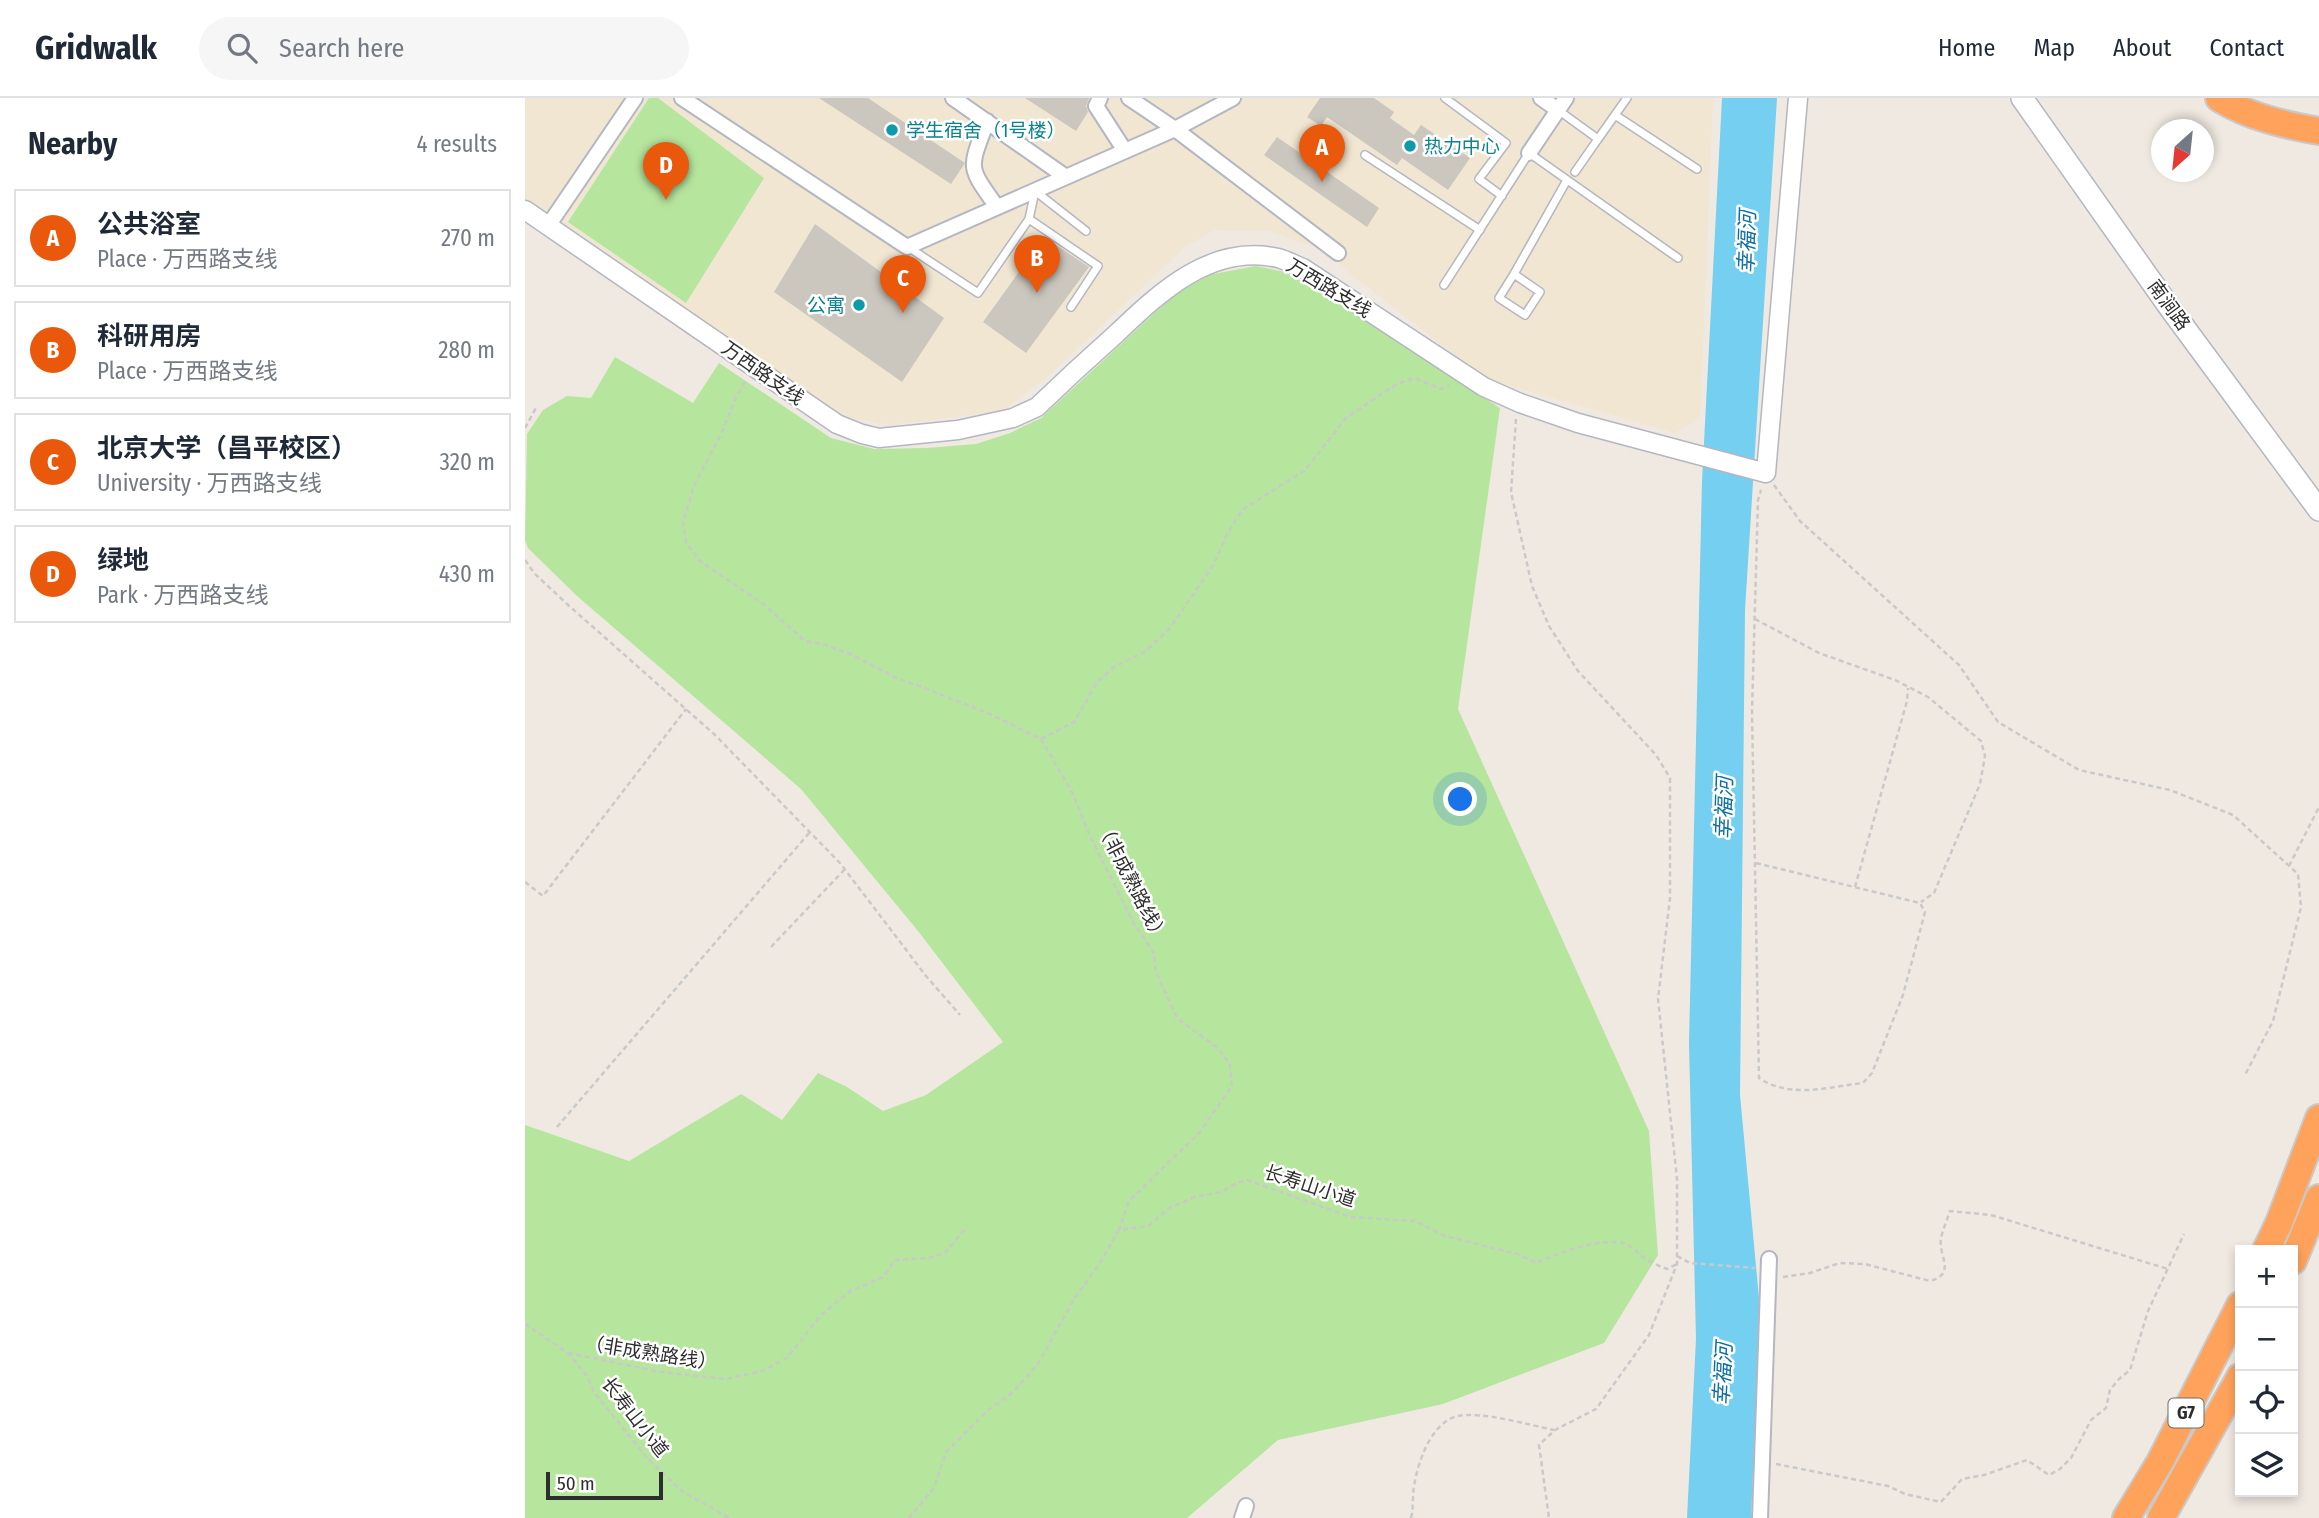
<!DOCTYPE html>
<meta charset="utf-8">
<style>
body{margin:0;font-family:"Fira Sans Condensed","Noto Sans SC",sans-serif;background:#f6f6f7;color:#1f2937}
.controls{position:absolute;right:21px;bottom:21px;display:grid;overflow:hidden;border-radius:0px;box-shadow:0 4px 10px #0003}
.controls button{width:63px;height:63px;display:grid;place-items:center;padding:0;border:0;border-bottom:2px solid #e0e1e3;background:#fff;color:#1f2937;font:35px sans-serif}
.compass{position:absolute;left:1626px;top:21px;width:63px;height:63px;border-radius:50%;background:#fff;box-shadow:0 4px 10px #0003;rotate:207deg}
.scale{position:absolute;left:21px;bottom:18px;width:117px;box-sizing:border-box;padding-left:7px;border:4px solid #2e2e2e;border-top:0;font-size:19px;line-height:24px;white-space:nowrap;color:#2e2e2e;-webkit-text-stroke:5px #fff;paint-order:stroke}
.you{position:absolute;left:936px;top:702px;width:24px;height:24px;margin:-18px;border:5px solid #fff;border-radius:50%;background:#1a73e8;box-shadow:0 0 0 10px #1a73e833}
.badge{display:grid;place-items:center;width:46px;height:46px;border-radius:50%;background:#ea580c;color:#fff;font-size:23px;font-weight:700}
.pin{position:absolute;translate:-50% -58px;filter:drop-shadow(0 2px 4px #0008)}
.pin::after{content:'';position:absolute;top:37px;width:24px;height:21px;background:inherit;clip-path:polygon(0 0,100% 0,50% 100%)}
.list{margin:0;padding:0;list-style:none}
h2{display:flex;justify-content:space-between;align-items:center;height:91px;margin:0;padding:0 28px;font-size:30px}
h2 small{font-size:23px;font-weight:400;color:#747a83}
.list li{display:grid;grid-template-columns:46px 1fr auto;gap:21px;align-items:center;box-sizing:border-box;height:98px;margin:0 14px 14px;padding:0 14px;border:2px solid #e0e1e3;border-radius:0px}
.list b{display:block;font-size:26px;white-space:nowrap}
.list p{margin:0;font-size:23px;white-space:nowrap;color:#747a83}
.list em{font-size:23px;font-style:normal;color:#747a83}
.icon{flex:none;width:38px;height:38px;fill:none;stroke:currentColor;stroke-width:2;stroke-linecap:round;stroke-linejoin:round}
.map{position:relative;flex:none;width:1794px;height:1420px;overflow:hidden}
header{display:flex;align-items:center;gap:42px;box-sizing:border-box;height:98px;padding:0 35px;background:#fff;border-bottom:2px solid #e0e1e3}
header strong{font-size:33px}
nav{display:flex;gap:38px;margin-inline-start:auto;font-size:24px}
.search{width:490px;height:63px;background:#f6f6f7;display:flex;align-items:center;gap:18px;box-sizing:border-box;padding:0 24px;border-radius:38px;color:#747a83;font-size:26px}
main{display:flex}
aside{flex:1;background:#fff}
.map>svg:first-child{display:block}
</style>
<header>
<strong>Gridwalk</strong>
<div class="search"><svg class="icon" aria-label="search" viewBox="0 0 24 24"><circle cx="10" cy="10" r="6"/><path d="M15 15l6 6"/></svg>Search here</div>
<nav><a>Home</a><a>Map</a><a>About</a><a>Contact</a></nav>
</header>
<main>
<aside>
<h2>Nearby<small>4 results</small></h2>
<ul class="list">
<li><span class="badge">A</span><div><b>公共浴室</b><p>Place · 万西路支线</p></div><em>270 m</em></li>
<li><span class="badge">B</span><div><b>科研用房</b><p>Place · 万西路支线</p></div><em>280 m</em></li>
<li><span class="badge">C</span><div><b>北京大学（昌平校区）</b><p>University · 万西路支线</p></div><em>320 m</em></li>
<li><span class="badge">D</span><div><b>绿地</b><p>Park · 万西路支线</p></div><em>430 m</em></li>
</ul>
</aside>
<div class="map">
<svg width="1794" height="1420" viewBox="0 0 1794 1420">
<rect width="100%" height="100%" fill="#efe9e1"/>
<path fill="#f0e6d1" d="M0 0H1188L1175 319 1150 335 959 280 794 151 743 133 690 132 662 147 521 280 477 313 366 327 317 318 0 103Z"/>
<path fill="#b6e59e" d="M124 0H133L239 80 161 205 43 124Z
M731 168 760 174 803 197 975 310 933 611 1124 1033 1133 1157 1079 1245 918 1306 753 1342 662 1420H0V1027L104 1063 216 996 257 1022 293 975 322 989 358 1013 401 997 478 944 393 833 276 691 52 498 3 450 0 442 2 336 18 312 42 298 66 300 90 259 168 305 194 265 306 340 349 351 402 350 451 346 485 335 516 320 647 199 683 177Z"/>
<path fill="#75cff0" d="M1197 0H1252L1220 512 1215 997 1235 1211 1226 1420H1162L1171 1241 1164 945 1177 383Z"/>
<path fill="#cbc7bf" d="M294 0H343L440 65 426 86Z
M500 0H564L561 8 563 14 551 33Z
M795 0H849L869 14 865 20 889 37 896 27 945 60 923 92 877 60 872 67 802 19 796 28 782 19Z
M752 39 854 110 842 129 739 57Z
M290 126 419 220 377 284 249 194Z
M519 139 564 169 501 255 458 224Z"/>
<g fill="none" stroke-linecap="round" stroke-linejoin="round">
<defs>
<path id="service" d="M920 0 981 45 954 81 977 98
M1033 12 1073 41 1102 0
M1090 17 1172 71
M840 57 955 132
M1050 74 1073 41
M504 121 573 168 546 209
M383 149 453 195 504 121 510 93 561 133
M989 176 1015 194 1000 217 974 200Z
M989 176 1042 82
M919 187 1004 55 1153 160"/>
<path id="minor" d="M157 0 382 149 650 31 708 0
M428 0 541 79
M575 0 571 8 600 53
M604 0 650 31 813 155
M1016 0 1033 12
M462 23C444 72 442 67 472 109
M1004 55 1041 0
M23 128 110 0
M717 1420 721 1408
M1235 1420 1244 1161"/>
<path id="tertiary" d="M0 112 312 326 337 336 354 340 433 332 488 320 512 309C538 284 564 260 591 236 634 195 686 145 753 160 761 162 770 167 778 170L959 289 995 305 1053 325 1241 375 1273 0"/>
<path id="secondary" d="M1497 0 1645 210 1794 412"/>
<path id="motorway" d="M1694 0C1724 19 1760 27 1794 33
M1741 1152 1754 1125 1794 1020
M1768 1163 1794 1100
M1601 1420 1635 1364 1715 1207
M1636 1420 1715 1279"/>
</defs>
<use href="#service" stroke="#b4b7c1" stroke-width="10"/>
<use href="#minor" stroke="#b4b7c1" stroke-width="18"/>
<use href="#tertiary" stroke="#b4b7c1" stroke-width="21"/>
<use href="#secondary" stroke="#b4b7c1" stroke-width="24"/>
<use href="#motorway" stroke="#c9c9c9" stroke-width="30"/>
<path stroke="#c9c9c9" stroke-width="2.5" stroke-dasharray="5 3.5" stroke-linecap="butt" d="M220 284 211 299 198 332 169 388 158 424 161 445 176 464 237 505 280 543 301 547 330 558 373 581 397 589 465 616 516 641 549 624 572 584 589 569 621 553 645 530 689 466 702 436 717 412 780 372 821 320 870 287 889 280 916 291 924 287
M991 321 986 394 1007 488 1024 528 1053 573 1131 657 1145 680V800L1133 901 1152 1081V1166L1124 1237 1071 1311 1030 1332 1014 1347 1024 1420
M0 330 11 310
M1249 387 1275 423 1434 567 1473 624 1554 672 1645 692 1708 717 1773 776 1776 809 1748 923 1720 977
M0 462 9 475 42 506 189 636 315 765 401 878 435 917
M1230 521 1294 555 1370 582 1403 599 1456 643 1460 658 1455 686 1409 795 1396 804
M516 641 547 694 564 736 609 826 628 853 631 874 652 920 694 951 705 967 707 988 674 1035 604 1103 594 1132
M1231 765 1395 805 1400 814 1378 897 1347 975 1338 985C1303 989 1265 1001 1234 980L1227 614 1233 402 1236 392
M1764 768 1794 709
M0 784 18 798 161 611
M1330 789 1382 603 1383 590
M246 849 320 771
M32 1029 285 734
M1152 1158 1165 1165 1230 1170
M1258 1179 1285 1175 1315 1165 1340 1166 1405 1183C1432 1175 1413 1159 1416 1140 1418 1131 1422 1122 1425 1113L1466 1117 1643 1171
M0 1226 43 1255 62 1278 69 1294 123 1361 158 1394 205 1420
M43 1255 136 1274 201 1281 237 1273 262 1260 295 1218 324 1194 358 1179 370 1162 404 1160 420 1155 440 1131
M1251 1366 1363 1388 1380 1396 1416 1404 1437 1381 1459 1377 1502 1362 1524 1377 1535 1371 1546 1360 1566 1322 1581 1310 1585 1292 1594 1281 1605 1272 1623 1213 1659 1136
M384 1420 409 1390 421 1354 461 1314 488 1294 513 1266 549 1201 575 1165 594 1132 623 1128 646 1109 670 1099 696 1094 712 1085 722 1082 826 1119 890 1123 920 1138 993 1156 1011 1165C1032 1155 1075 1140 1098 1145 1108 1148 1113 1156 1121 1161 1127 1165 1135 1168 1142 1171L1152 1166
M886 1420C889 1409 887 1399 889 1388 893 1364 906 1324 933 1318 957 1313 1004 1327 1029 1332"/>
<use href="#service" stroke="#fff" stroke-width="7"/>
<use href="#minor" stroke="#fff" stroke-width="14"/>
<use href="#tertiary" stroke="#fff" stroke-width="18"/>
<use href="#secondary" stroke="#fff" stroke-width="21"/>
<use href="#motorway" stroke="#ffa35c" stroke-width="26"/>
</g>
<g fill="#0f9aa8" stroke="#fff" stroke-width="2.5">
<circle cx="367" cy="32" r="7"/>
<circle cx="885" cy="48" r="7"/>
<circle cx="334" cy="207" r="7"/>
</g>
<g text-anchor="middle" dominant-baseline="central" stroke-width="5" stroke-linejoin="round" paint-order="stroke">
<rect fill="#fff" stroke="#6d6d6d" stroke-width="2" x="1643.5" y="1300.5" width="35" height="29" rx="5"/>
<g font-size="18" font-weight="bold" fill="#2e2e2e">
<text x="1661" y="1315">G7</text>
</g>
<g font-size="19" fill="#0d838f" stroke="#fff" text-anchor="start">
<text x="381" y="32">学生宿舍（1号楼）</text>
<text x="899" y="48">热力中心</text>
<text x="320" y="207" text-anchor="end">公寓</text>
</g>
<g font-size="19" fill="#2e2e2e" stroke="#fff">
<text transform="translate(804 190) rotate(31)">万西路支线</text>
<text transform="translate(1644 207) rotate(54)">南涧路</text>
<text transform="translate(238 275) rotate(35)">万西路支线</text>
<text transform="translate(607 784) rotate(63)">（非成熟路线）</text>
<text transform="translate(785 1088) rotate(18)">长寿山小道</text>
<text transform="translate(126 1255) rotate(9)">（非成熟路线）</text>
<text transform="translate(110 1319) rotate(52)">长寿山小道</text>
</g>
<g font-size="21" font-style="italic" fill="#0d6fa3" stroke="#fff">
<text transform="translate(1222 144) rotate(-88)">幸福河</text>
<text transform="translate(1199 710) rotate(-88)">幸福河</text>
<text transform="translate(1198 1276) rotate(-87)">幸福河</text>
</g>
</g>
</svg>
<div class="controls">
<button>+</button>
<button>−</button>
<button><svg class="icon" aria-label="locate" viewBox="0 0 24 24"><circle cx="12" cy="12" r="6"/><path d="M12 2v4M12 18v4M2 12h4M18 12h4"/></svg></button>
<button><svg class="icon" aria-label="layers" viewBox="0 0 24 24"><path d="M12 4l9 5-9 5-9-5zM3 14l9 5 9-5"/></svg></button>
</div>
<svg class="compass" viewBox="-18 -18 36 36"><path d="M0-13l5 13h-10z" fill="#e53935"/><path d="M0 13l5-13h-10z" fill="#747a83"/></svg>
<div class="scale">50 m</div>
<div class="you"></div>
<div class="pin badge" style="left:797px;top:84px">A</div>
<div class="pin badge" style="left:512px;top:195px">B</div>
<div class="pin badge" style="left:378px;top:215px">C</div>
<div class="pin badge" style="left:141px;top:102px">D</div>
</div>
</main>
